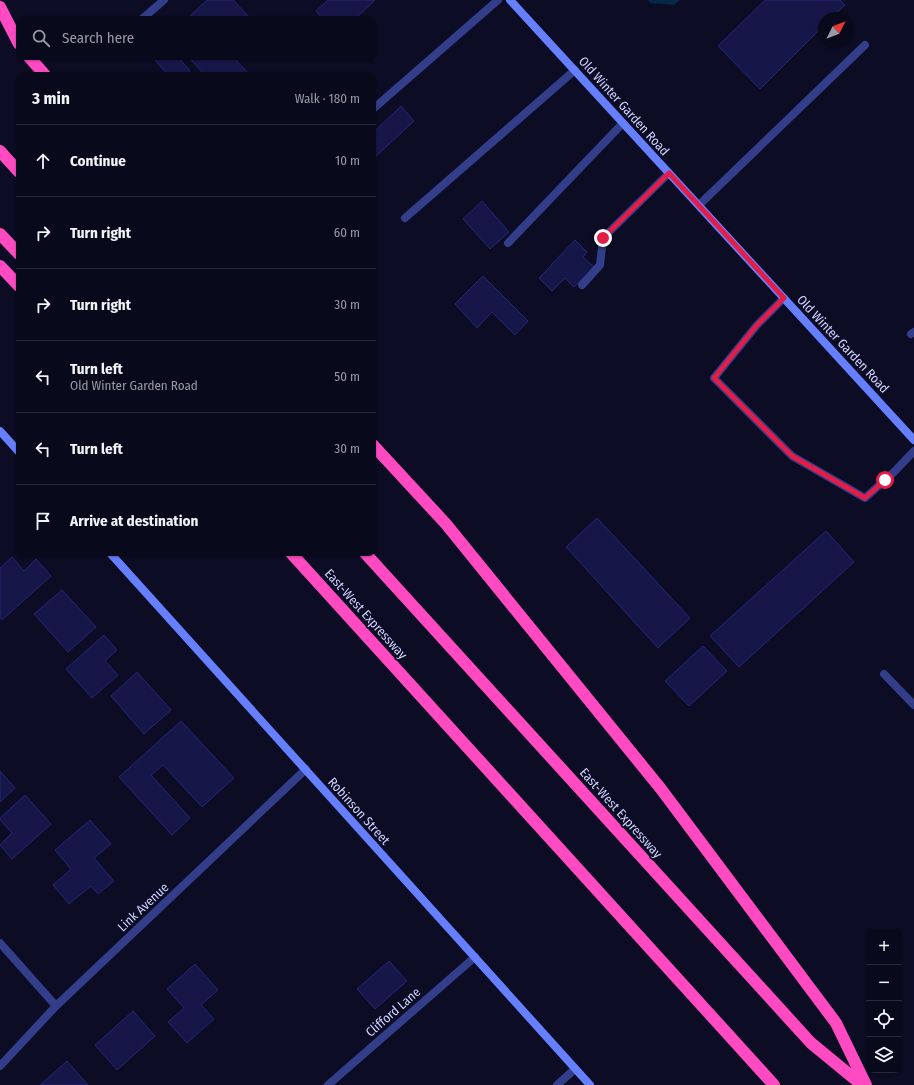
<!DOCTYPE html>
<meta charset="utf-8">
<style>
body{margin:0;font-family:"Fira Sans Condensed",sans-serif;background:#171729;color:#f1f3f6}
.controls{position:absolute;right:12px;bottom:12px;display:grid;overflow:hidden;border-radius:8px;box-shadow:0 1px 3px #0004}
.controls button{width:36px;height:36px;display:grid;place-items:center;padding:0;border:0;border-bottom:1px solid #292a3b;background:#09091c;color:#f1f3f6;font:20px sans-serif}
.compass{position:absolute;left:818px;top:12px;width:36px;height:36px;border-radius:50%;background:#09091c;box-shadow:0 1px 3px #0004;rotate:48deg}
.stop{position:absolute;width:12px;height:12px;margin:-9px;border:3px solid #e11d48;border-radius:50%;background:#fff}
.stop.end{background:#e11d48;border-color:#fff;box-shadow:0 1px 4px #0008}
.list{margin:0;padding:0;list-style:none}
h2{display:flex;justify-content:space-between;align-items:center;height:52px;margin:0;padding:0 16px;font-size:17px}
h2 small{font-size:13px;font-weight:400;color:#999aa3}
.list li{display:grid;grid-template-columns:26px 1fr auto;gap:12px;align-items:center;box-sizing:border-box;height:72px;padding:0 16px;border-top:1px solid #292a3b}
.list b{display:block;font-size:15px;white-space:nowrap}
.list p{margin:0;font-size:13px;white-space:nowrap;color:#999aa3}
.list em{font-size:13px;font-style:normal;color:#999aa3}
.icon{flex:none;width:22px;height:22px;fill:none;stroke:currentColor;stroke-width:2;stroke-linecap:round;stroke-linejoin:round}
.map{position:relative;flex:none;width:914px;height:1085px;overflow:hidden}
.search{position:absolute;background:#09091c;box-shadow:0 1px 3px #0004;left:16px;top:16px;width:360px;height:44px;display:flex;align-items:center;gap:10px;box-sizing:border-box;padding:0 14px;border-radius:8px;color:#999aa3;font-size:15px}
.panel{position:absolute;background:#09091c;box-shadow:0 1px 3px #0004;left:16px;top:72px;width:360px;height:484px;border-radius:8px}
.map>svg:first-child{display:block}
</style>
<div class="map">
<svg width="914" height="1085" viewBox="0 0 914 1085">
<rect width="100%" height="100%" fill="#0c0c25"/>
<path fill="#042845" d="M648 0H680L674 5 650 3Z"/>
<path fill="#171648" stroke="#262576" d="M207 0H233L251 19H187Z
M328 0H375L355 19H323L316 11Z
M765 0H840L845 5 831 18H824V25L760 89 718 46Z
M156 57H178L190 71 185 75H168L154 59Z
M188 57H233L250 75H205Z
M401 106 414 121 373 159V133Z
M482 201 509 232 490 249 463 219Z
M575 240 587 252 583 257 594 267 574 287 565 278 552 291 539 278 551 266V265Z
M483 276 528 321 515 335 492 312 477 328 455 304Z
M597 518 690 618 658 648 566 547Z
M826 531 854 562 739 667 710 636Z
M12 557 24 571 36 559 51 576 2 620 0 617V568Z
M62 590 96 627 68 652 34 614Z
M104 635 117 650 105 661 118 675 92 698 66 669Z
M703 646 727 671 689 706 665 681Z
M137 672 171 710 144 734 111 696Z
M181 721 234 778 202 807 163 765 151 775 190 818 172 835 119 777Z
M0 771 15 788 0 802Z
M25 795 51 824 12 859 0 845 12 833 0 820V818Z
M90 820 111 844 94 858 114 881 98 894 91 886 69 904 53 885 71 869 55 850Z
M389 961 407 981 375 1009 357 989Z
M195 964 218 990 201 1005 214 1019 187 1043 168 1022 184 1008 167 989Z
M133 1011 155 1036 117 1070 95 1045Z
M67 1061 88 1085H40Z"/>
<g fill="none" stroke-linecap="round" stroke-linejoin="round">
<path stroke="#323e89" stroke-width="8" d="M373 109 498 0
M699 205 865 45
M405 218 575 70
M508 243 623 123
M582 285 600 265 603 238 669 173
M784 298 757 325 714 378 792 456 865 498 894 472 914 451
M911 334 914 332
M884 674 914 705"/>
<path stroke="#323e89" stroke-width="8" d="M142 19 164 0
M0 943 56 1006
M0 1066 56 1006 306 769
M328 1085 475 957
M557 1085 575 1069"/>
<path stroke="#667fff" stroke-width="8" d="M510 0 914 440
M0 431 19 452
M110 553 590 1085"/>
<path stroke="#ff4ac2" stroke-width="12" d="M0 7 19 44
M29 57 45 75
M0 151 19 172
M0 234 19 254
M0 266 19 286
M373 445 446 524 661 789 836 1023 866 1085
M291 553 774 1085
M365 553 811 1043 862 1085"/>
</g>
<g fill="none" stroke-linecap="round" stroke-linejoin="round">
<path stroke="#e11d48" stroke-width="5" d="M603 238 669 173 784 298 757 325 714 378 792 456 865 498 885 480"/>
</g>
<g text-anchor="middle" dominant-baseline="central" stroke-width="3.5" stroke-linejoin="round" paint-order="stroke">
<g font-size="13" fill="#cfd3ff" stroke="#0c0c25">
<text transform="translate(624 106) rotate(48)">Old Winter Garden Road</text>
<text transform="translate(843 344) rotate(47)">Old Winter Garden Road</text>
<text transform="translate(366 614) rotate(48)">East-West Expressway</text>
<text transform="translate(359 811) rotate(48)">Robinson Street</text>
<text transform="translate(621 813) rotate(48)">East-West Expressway</text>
<text transform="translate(143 907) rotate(-43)">Link Avenue</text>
<text transform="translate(393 1012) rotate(-41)">Clifford Lane</text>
</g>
</g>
</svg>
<div class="controls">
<button>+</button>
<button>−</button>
<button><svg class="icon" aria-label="locate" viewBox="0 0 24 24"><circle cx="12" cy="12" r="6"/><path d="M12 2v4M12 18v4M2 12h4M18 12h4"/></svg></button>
<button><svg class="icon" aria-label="layers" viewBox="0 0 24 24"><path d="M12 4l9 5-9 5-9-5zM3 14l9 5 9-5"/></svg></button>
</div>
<svg class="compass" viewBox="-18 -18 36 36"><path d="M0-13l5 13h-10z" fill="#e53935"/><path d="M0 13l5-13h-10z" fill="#999aa3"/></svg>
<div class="stop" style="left:885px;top:480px"></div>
<div class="stop end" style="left:603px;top:238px"></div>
<div class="search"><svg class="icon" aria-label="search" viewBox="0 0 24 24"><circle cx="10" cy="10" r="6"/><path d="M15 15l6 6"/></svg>Search here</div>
<section class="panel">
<h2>3 min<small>Walk · 180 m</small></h2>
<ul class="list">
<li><svg class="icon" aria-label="ahead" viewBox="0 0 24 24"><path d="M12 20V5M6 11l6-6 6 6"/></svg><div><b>Continue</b></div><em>10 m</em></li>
<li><svg class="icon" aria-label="right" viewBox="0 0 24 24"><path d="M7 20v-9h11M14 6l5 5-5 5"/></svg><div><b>Turn right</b></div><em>60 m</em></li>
<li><svg class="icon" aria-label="right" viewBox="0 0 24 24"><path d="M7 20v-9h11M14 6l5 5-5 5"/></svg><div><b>Turn right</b></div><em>30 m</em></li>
<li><svg class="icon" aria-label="left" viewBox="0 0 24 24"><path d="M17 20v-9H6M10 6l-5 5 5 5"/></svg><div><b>Turn left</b><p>Old Winter Garden Road</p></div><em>50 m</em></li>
<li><svg class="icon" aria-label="left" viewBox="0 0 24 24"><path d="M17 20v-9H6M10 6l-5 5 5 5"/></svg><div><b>Turn left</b></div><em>30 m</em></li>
<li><svg class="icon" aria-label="arrive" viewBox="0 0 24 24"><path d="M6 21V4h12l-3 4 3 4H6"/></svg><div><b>Arrive at destination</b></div></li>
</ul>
</section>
</div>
